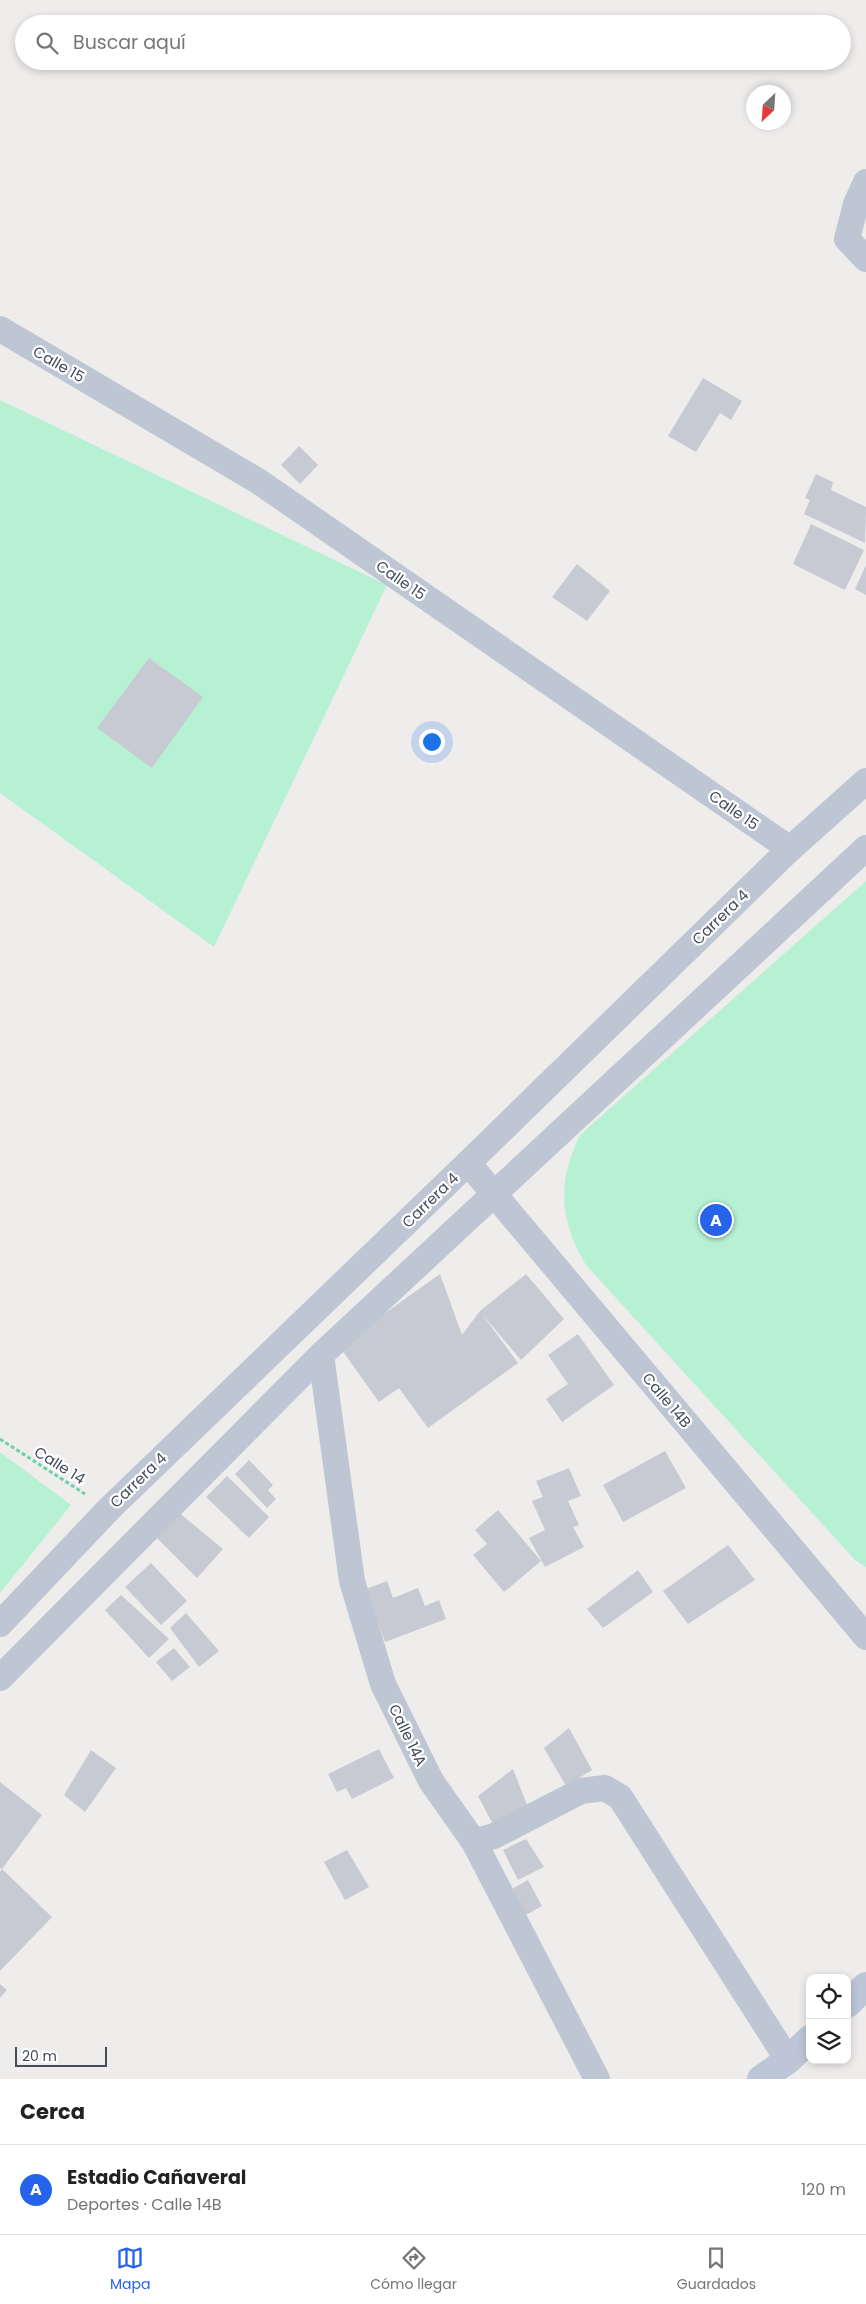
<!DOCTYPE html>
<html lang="es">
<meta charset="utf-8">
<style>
body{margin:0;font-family:Poppins,sans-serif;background:#f6f6f6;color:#222}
.controls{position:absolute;right:15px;bottom:15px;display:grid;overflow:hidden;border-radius:10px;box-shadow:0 2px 8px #0003}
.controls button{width:45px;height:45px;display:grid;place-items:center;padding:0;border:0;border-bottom:1px solid #e0e0e0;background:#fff;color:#222;font:25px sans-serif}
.compass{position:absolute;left:746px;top:85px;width:45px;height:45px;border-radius:50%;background:#fff;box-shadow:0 2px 8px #0003;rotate:205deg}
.scale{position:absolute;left:15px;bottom:12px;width:92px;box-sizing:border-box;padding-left:5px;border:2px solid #434c5a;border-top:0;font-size:14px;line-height:18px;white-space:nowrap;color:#434c5a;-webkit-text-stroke:4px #fff;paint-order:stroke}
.you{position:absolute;left:431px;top:741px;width:18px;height:18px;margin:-12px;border:4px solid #fff;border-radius:50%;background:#1a73e8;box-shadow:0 0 0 8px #1a73e833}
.badge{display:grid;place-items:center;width:32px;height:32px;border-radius:50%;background:#2563eb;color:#fff;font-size:16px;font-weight:700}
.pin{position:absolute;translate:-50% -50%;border:2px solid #fff;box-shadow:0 1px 5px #0006}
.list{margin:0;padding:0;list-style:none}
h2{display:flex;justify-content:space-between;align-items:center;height:65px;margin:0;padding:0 20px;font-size:21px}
h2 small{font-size:16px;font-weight:400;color:#767676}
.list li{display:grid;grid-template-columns:32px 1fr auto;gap:15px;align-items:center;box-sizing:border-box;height:90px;padding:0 20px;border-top:1px solid #e0e0e0}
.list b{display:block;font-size:19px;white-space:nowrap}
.list p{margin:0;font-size:16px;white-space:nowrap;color:#767676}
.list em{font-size:16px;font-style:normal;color:#767676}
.icon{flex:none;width:28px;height:28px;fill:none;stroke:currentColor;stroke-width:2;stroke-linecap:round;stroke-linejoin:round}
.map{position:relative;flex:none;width:866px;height:2079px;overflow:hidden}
.search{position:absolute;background:#fff;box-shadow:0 2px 8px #0003;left:15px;right:15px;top:15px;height:55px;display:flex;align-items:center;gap:12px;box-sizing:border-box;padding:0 18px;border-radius:28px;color:#767676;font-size:19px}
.sheet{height:155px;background:#fff}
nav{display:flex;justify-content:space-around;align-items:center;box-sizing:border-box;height:70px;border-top:1px solid #e0e0e0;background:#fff;font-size:14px;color:#767676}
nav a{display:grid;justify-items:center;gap:2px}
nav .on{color:#2563eb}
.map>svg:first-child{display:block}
</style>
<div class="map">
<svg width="866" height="2079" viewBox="0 0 866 2079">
<rect width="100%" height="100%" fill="#efecec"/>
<path fill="#b6f1d4" d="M0 400 387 585 214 947 0 793Z
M866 881V1567L856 1561 586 1265C559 1220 557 1182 580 1135Z
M0 1452 71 1505 0 1593Z"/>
<path fill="#c7cad2" d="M703 378 742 401 731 420 720 413 696 452 668 436Z
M299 446 318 465 300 484 281 465Z
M816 474 833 482 831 490 866 507 865 543 804 514 810 500 805 498Z
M811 524 864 550 845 590 793 564Z
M577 564 610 591 587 621 552 597Z
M866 565V595L855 589Z
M149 658 203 697 152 768 97 728Z
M440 1274 462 1335 480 1311 526 1274 564 1319 521 1360 482 1314 518 1363 428 1428 399 1388 379 1402 339 1346Z
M578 1334 614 1385 562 1422 546 1399 568 1384 548 1355Z
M665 1451 686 1488 623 1522 603 1485Z
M249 1460 273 1485 268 1490 276 1499 267 1508 235 1474Z
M569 1468 581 1496 568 1501 579 1525 573 1527 584 1547 545 1567 529 1538 545 1530 532 1501 543 1497 536 1481Z
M227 1476 269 1517 249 1538 206 1497Z
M498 1510 541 1561 504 1592 473 1555 487 1544 475 1530Z
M177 1511 223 1549 197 1578 157 1538Z
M728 1545 755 1580 688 1624 663 1591Z
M151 1563 187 1601 161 1625 125 1587Z
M638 1570 653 1592 603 1628 587 1609Z
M387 1581 393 1598 418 1588 425 1606 439 1600 446 1619 385 1642 366 1589Z
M121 1595 169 1639 149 1658 105 1610Z
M186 1613 219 1651 199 1667 170 1628Z
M174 1648 190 1667 172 1681 156 1662Z
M569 1728 592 1770 566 1786 544 1748Z
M379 1749 394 1778 352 1799 346 1788 337 1792 328 1774Z
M91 1750 116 1768 85 1812 64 1795Z
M513 1769 529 1810 496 1830 478 1796Z
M0 1782 42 1815 2 1869 52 1917 0 1971V1872L2 1869 0 1868Z
M526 1839 544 1867 518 1880 503 1850Z
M347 1850 369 1887 345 1900 324 1862Z
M528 1880 542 1906 519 1919 505 1893Z
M0 1984 7 1990 0 1998Z"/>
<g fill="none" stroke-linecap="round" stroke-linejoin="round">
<path stroke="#6cd1ac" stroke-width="3" stroke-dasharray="4 2.5" stroke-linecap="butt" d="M0 1439 85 1494"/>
<path stroke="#bec6d3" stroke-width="26" d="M866 182 856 204 847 239 866 259
M0 329 258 481 790 849
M468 1163 866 1637
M321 1355 352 1581 383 1684 431 1781 474 1842 597 2079
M0 1624 109 1509 468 1163 790 849 866 781
M0 1678 321 1355 866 848
M474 1842 494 1836 581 1791 605 1788 620 1797 788 2060"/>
<path stroke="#bdc6d7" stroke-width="28" d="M847 2004 866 1986
M761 2079 788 2060 810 2039"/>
</g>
<g text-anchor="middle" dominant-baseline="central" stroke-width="4.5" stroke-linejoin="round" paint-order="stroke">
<g font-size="15" fill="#434c5a" stroke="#fff">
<text transform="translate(59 364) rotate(30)">Calle 15</text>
<text transform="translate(401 580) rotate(35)">Calle 15</text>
<text transform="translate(734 810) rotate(35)">Calle 15</text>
<text transform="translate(720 917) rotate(-44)">Carrera 4</text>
<text transform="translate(430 1200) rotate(-44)">Carrera 4</text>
<text transform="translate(667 1400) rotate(50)">Calle 14B</text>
<text transform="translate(60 1465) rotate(32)">Calle 14</text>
<text transform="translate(138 1480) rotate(-44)">Carrera 4</text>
<text transform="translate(408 1735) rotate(64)">Calle 14A</text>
</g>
</g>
</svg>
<div class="controls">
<button><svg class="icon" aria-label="locate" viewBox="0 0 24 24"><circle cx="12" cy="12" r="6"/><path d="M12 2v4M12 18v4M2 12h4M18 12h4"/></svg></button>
<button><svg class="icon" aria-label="layers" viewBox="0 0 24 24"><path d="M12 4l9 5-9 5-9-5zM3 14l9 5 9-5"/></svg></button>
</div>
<svg class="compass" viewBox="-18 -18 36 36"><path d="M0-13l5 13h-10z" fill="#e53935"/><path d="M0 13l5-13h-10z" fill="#767676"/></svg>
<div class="scale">20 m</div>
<div class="you"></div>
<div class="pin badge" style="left:716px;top:1220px">A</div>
<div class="search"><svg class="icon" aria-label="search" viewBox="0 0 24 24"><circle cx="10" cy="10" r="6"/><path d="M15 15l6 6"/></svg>Buscar aquí</div>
</div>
<section class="sheet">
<h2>Cerca<small></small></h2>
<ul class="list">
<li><span class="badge">A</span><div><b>Estadio Cañaveral</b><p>Deportes · Calle 14B</p></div><em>120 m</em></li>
</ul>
</section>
<nav>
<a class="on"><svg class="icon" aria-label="map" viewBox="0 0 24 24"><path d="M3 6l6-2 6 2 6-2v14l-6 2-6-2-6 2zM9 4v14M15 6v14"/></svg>Mapa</a>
<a><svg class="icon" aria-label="directions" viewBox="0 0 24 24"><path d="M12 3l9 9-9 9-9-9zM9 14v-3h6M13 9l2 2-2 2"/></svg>Cómo llegar</a>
<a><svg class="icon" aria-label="saved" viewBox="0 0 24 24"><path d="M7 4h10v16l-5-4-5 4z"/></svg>Guardados</a>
</nav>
